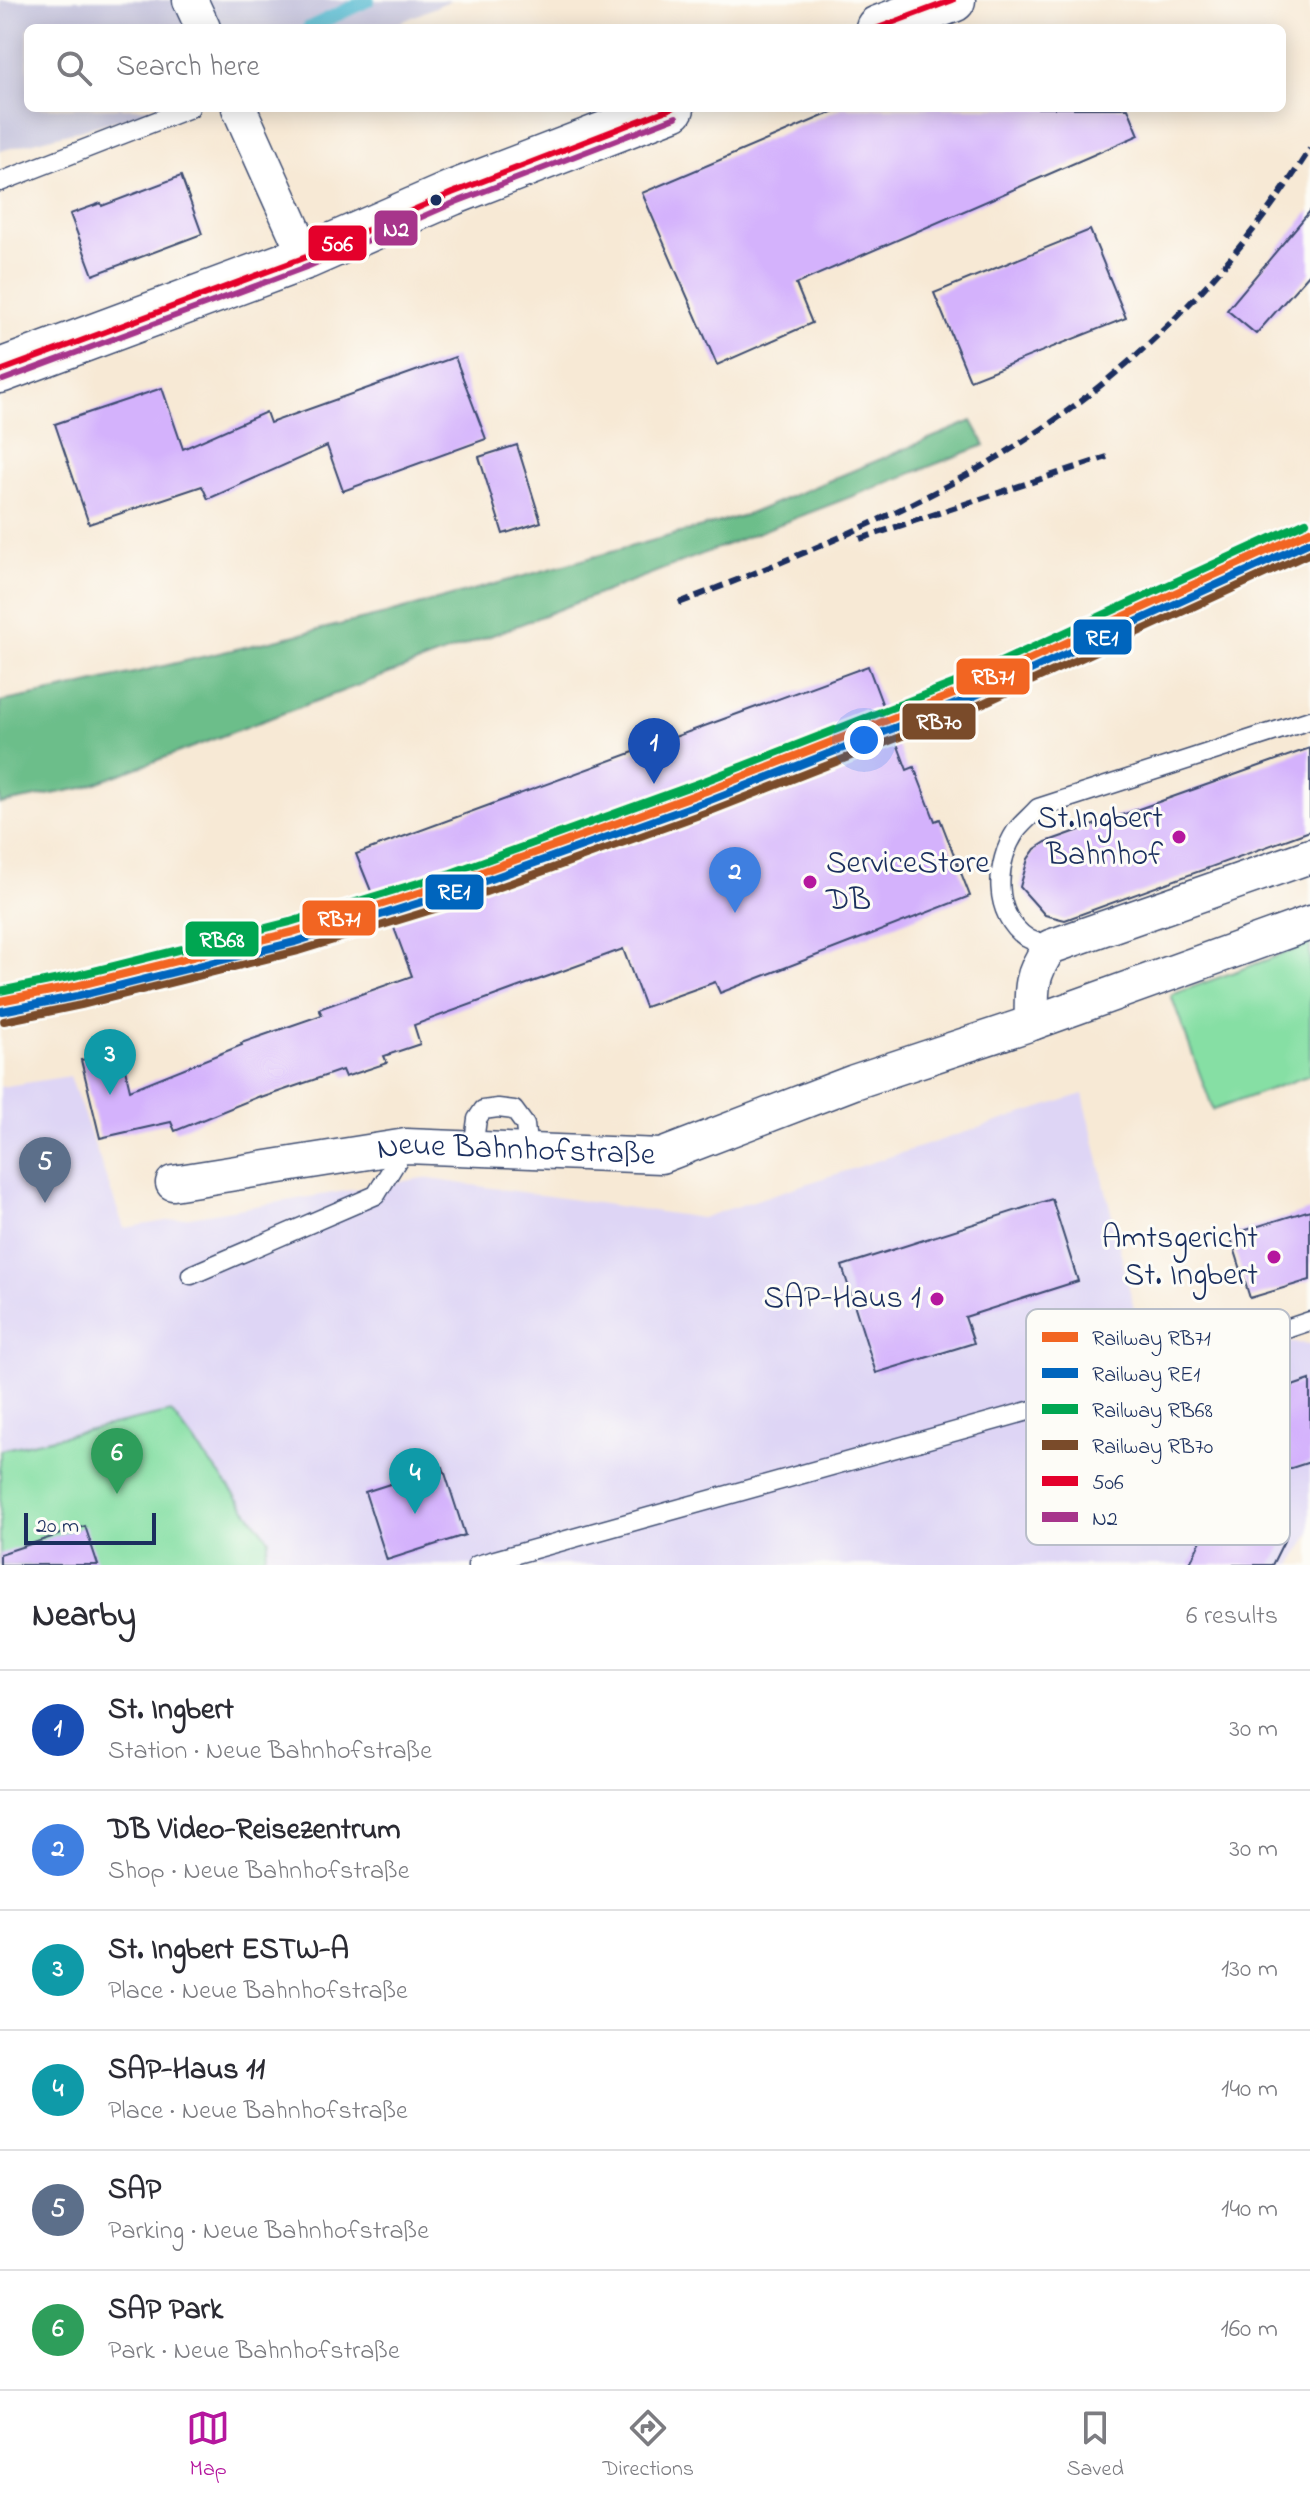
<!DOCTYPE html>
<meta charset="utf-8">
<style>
body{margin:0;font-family:"Indie Flower",sans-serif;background:#f7f7f7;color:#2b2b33}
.scale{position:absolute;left:24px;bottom:20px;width:132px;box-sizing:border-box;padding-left:8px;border:4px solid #1b2f5e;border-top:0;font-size:22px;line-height:28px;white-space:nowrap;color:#1b2f5e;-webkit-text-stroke:6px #fdfcf7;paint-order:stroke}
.you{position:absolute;left:864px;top:740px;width:28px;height:28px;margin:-20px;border:6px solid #fff;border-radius:50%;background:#1a73e8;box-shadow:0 0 0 12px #1a73e833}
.badge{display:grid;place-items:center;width:52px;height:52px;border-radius:50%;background:#b5179e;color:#fff;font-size:26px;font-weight:700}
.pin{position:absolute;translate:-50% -66px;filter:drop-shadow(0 2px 4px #0008)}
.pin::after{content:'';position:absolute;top:42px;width:28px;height:24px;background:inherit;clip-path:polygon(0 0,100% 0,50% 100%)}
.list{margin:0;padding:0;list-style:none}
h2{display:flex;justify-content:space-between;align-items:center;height:104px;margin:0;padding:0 32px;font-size:34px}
h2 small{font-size:26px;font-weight:400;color:#7c7c81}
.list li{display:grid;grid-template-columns:52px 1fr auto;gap:24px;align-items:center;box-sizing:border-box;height:120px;padding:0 32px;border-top:2px solid #e1e1e2}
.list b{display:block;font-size:30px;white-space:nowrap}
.list p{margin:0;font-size:26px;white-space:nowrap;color:#7c7c81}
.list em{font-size:26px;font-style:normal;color:#7c7c81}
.icon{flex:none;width:44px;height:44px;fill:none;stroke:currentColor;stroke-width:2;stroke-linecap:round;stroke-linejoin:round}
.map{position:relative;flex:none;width:1310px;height:1565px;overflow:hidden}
.search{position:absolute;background:#fff;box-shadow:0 4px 20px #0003;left:24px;right:24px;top:24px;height:88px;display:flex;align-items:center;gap:20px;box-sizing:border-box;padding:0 28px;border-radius:12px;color:#7c7c81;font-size:30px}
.sheet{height:824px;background:#fff}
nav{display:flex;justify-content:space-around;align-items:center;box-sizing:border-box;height:112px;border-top:2px solid #e1e1e2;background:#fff;font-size:22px;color:#7c7c81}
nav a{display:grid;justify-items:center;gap:4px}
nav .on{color:#b5179e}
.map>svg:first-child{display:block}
</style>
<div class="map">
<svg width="1310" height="1565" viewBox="0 0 1310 1565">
<rect width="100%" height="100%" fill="#fdfcf7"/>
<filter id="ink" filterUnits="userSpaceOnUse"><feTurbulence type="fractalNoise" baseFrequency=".0125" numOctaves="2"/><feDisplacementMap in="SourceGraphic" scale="16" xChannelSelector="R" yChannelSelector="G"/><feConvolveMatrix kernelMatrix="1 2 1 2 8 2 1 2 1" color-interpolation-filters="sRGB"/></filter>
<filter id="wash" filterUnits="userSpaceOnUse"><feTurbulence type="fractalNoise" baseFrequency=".006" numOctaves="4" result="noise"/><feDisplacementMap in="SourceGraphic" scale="32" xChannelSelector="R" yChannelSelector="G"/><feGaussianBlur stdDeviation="1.8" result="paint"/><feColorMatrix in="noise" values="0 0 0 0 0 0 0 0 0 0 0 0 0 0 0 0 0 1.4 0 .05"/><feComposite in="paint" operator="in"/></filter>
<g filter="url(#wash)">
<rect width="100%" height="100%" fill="#f7e9d5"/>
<path fill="#ded5f5" d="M70 1076 124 1228 423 1178 701 1218 1083 1094 1140 1334 1310 1344V1533L1292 1565H0V1087Z"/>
<path fill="#c3c1db" d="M0 0H451L388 28H28V108H163L0 151Z"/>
<path fill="#86dfa4" stroke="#508781" stroke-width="2" d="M1310 944V1075L1213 1110 1171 995Z
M171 1412 269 1539 263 1565H0V1450Z"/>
<path fill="#6cbe8a" stroke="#447674" stroke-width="2" d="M972 421 985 445 490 636 83 788 0 804V702L61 690 386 614 749 514Z"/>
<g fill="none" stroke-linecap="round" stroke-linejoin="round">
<path stroke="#51b8cf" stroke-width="14" d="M309 28 368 0"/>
</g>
<g id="blocks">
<path fill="#d4b2fc" d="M842 108H1128L1139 135 796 284 812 323 717 365 642 193Z
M181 176 202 234 93 275 70 214 101 203 102 206Z
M1310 211V273L1256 334 1227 310Z
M1090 230 1126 318 970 380 934 293Z
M455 357 486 439 343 491 327 446 208 499 202 486 89 524 55 424 162 388 183 449 266 412 270 423Z
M517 445 541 522 503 534 479 457Z
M868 666 907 770 914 767 935 821 940 819 970 896 720 993 715 982 645 1007 623 949 414 1025 420 1044 384 1056 387 1063 345 1077 342 1070 261 1098 260 1096 175 1131 171 1122 100 1138 81 1060 121 1052 130 1090 242 1045 241 1043 322 1015 319 1009 412 976 381 893 373 896 356 854Z
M1310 748V831L1065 920 1045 915 1020 887 1028 859 1035 849 1046 842Z
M1052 1199 1078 1281 965 1317 974 1343 876 1373 842 1266Z
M1310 1210V1280L1250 1298 1230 1235Z
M1310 1380V1462L1276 1473 1251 1400Z
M443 1467 465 1535 387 1560 365 1492Z
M1218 1505 1286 1537 1272 1565H1189Z
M85 1526 98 1565H0V1554Z"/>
</g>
</g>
<g filter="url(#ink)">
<use href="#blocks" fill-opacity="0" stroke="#3c4b70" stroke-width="2"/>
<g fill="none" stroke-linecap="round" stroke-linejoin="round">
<defs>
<path id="service" d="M0 182 190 108
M1050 947C1043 944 1034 942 1027 938 992 914 995 863 1016 831 1022 823 1031 816 1038 808L1310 720
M473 1149 477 1119 483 1110 498 1108 514 1110 525 1125 528 1151
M191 1275 376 1195 406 1146
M477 1565 1118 1386 1310 1321"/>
<g id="minor">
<path d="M190 0 203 28"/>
<path d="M239 108 306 257"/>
<path d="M1032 1023C1031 990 1030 975 1050 947L1310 856"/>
<path id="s1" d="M173 1183 406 1146 661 1156 854 1082 1032 1023 1310 923"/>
</g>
<path id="secondary" d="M878 28 953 0
M0 371 306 257 452 193 672 108"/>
</defs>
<use href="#service" stroke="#3c4b70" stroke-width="21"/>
<use href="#minor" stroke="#3c4b70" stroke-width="37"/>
<use href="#secondary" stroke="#3c4b70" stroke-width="47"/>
<use href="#service" stroke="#fff" stroke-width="18"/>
<use href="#minor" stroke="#fff" stroke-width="34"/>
<use href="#secondary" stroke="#fff" stroke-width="44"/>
<path stroke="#1b2f5e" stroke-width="6" stroke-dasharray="12 6" stroke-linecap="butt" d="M860 539 1107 457
M679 603C788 560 898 517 998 457 1124 382 1232 273 1310 149"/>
<defs>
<path id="bus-1" d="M878 28 953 0
M0 371 306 257 452 193 672 108"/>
<path id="bus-2" d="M3 380 309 266 456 202 676 117"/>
</defs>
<use href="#bus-1" stroke="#fdfcf7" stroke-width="12"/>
<use href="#bus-2" stroke="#fdfcf7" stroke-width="12"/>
<use href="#bus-1" stroke="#e4002b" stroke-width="6"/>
<use href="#bus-2" stroke="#a7358b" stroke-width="6"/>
<defs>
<path id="rail-1" d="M0 1001 76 986 293 932 454 882 706 791 959 692 1310 531"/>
<path id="rail-2" d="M2 1011 78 996 295 942 457 891 710 800 963 701 1310 542"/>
<path id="rail-3" d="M0 991 74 976 290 922 451 873 702 782 955 683 1306 522"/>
<path id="rail-4" d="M4 1021 81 1005 298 951 461 901 713 810 966 711 1310 553"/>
</defs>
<use href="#rail-1" stroke="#fdfcf7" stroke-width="14"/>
<use href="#rail-2" stroke="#fdfcf7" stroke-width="14"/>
<use href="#rail-3" stroke="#fdfcf7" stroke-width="14"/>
<use href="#rail-4" stroke="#fdfcf7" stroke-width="14"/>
<use href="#rail-1" stroke="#f26522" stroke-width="8"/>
<use href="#rail-2" stroke="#0065bd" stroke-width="8"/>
<use href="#rail-3" stroke="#00a651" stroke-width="8"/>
<use href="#rail-4" stroke="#7a4b2a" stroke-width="8"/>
</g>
</g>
<circle fill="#1b2f5e" stroke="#fdfcf7" stroke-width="3" cx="436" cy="200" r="7"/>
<g fill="#b5179e" stroke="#fdfcf7" stroke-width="3">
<circle cx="1179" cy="837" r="8"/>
<circle cx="810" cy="882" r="8"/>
<circle cx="1274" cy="1257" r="8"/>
<circle cx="937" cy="1299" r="8"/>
</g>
<g text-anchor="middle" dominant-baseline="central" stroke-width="6" stroke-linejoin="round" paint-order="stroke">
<g font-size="32" fill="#1b2f5e" stroke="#fdfcf7" text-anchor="end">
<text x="1163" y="819">St.Ingbert<tspan x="1163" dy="37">Bahnhof</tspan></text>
<text x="826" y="864" text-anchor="start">ServiceStore<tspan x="826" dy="37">DB</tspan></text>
<text x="1258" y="1239">Amtsgericht<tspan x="1258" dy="37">St. Ingbert</tspan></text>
<text x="921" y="1299">SAP-Haus 1</text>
</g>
<g font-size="32" fill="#1b2f5e" stroke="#fdfcf7">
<text stroke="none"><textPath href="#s1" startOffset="346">Neue Bahnhofstraße</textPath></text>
</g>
</g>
<rect x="1026" y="1309" width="264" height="236" rx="12" fill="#fdfcf7" stroke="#b9bec9" stroke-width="2"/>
<rect x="1042" y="1332" width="36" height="10" fill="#f26522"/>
<rect x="1042" y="1368" width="36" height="10" fill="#0065bd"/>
<rect x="1042" y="1404" width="36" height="10" fill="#00a651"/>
<rect x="1042" y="1440" width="36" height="10" fill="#7a4b2a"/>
<rect x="1042" y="1476" width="36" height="10" fill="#e4002b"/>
<rect x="1042" y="1512" width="36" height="10" fill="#a7358b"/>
<g font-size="22" fill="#1b2f5e">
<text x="1092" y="1345">Railway RB71</text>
<text x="1092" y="1381">Railway RE1</text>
<text x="1092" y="1417">Railway RB68</text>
<text x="1092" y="1453">Railway RB70</text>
<text x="1092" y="1489">506</text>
<text x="1092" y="1525">N2</text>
</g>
<g stroke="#fdfcf7" stroke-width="3">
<rect x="373" y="209" width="46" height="38" rx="8" fill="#a7358b"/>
<rect x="307" y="224" width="61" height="38" rx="8" fill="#e4002b"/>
<rect x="1072" y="618" width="61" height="38" rx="8" fill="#0065bd"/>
<rect x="955" y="657" width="76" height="39" rx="8" fill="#f26522"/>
<rect x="901" y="702" width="76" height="39" rx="8" fill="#7a4b2a"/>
<rect x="424" y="873" width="61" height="38" rx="8" fill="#0065bd"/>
<rect x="301" y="899" width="76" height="38" rx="8" fill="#f26522"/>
<rect x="184" y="920" width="76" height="38" rx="8" fill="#00a651"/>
</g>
<g font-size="22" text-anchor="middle" font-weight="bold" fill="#fff">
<text x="396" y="236">N2</text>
<text x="337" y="251">506</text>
<text x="1102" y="645">RE1</text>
<text x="993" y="684">RB71</text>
<text x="939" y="729">RB70</text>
<text x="454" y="899">RE1</text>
<text x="339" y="926">RB71</text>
<text x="222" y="947">RB68</text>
</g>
</svg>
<div class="scale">20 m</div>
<div class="you"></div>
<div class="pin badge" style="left:654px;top:784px;background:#1a4fb4">1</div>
<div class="pin badge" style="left:735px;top:913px;background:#3f7fe0">2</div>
<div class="pin badge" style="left:110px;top:1095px;background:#0f9aa8">3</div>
<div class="pin badge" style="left:415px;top:1514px;background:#0f9aa8">4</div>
<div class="pin badge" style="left:45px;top:1203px;background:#5c6f8a">5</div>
<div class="pin badge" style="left:117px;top:1494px;background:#2e9e5b">6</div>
<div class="search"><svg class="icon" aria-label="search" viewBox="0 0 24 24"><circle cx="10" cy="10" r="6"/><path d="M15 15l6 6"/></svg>Search here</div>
</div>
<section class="sheet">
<h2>Nearby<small>6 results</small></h2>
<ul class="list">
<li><span class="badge" style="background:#1a4fb4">1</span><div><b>St. Ingbert</b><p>Station · Neue Bahnhofstraße</p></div><em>30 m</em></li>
<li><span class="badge" style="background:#3f7fe0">2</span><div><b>DB Video-Reisezentrum</b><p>Shop · Neue Bahnhofstraße</p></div><em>30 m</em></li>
<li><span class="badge" style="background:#0f9aa8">3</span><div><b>St. Ingbert ESTW-A</b><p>Place · Neue Bahnhofstraße</p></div><em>130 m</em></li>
<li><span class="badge" style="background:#0f9aa8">4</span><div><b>SAP-Haus 11</b><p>Place · Neue Bahnhofstraße</p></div><em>140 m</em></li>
<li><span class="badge" style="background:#5c6f8a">5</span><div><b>SAP</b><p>Parking · Neue Bahnhofstraße</p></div><em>140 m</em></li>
<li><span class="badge" style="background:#2e9e5b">6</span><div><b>SAP Park</b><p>Park · Neue Bahnhofstraße</p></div><em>160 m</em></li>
</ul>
</section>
<nav>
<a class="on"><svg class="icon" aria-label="map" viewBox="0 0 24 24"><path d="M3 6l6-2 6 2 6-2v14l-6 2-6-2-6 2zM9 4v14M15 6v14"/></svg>Map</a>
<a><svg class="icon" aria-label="directions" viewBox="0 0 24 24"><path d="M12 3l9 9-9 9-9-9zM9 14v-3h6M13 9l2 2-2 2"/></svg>Directions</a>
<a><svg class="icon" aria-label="saved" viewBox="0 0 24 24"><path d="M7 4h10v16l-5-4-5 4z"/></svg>Saved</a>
</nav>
